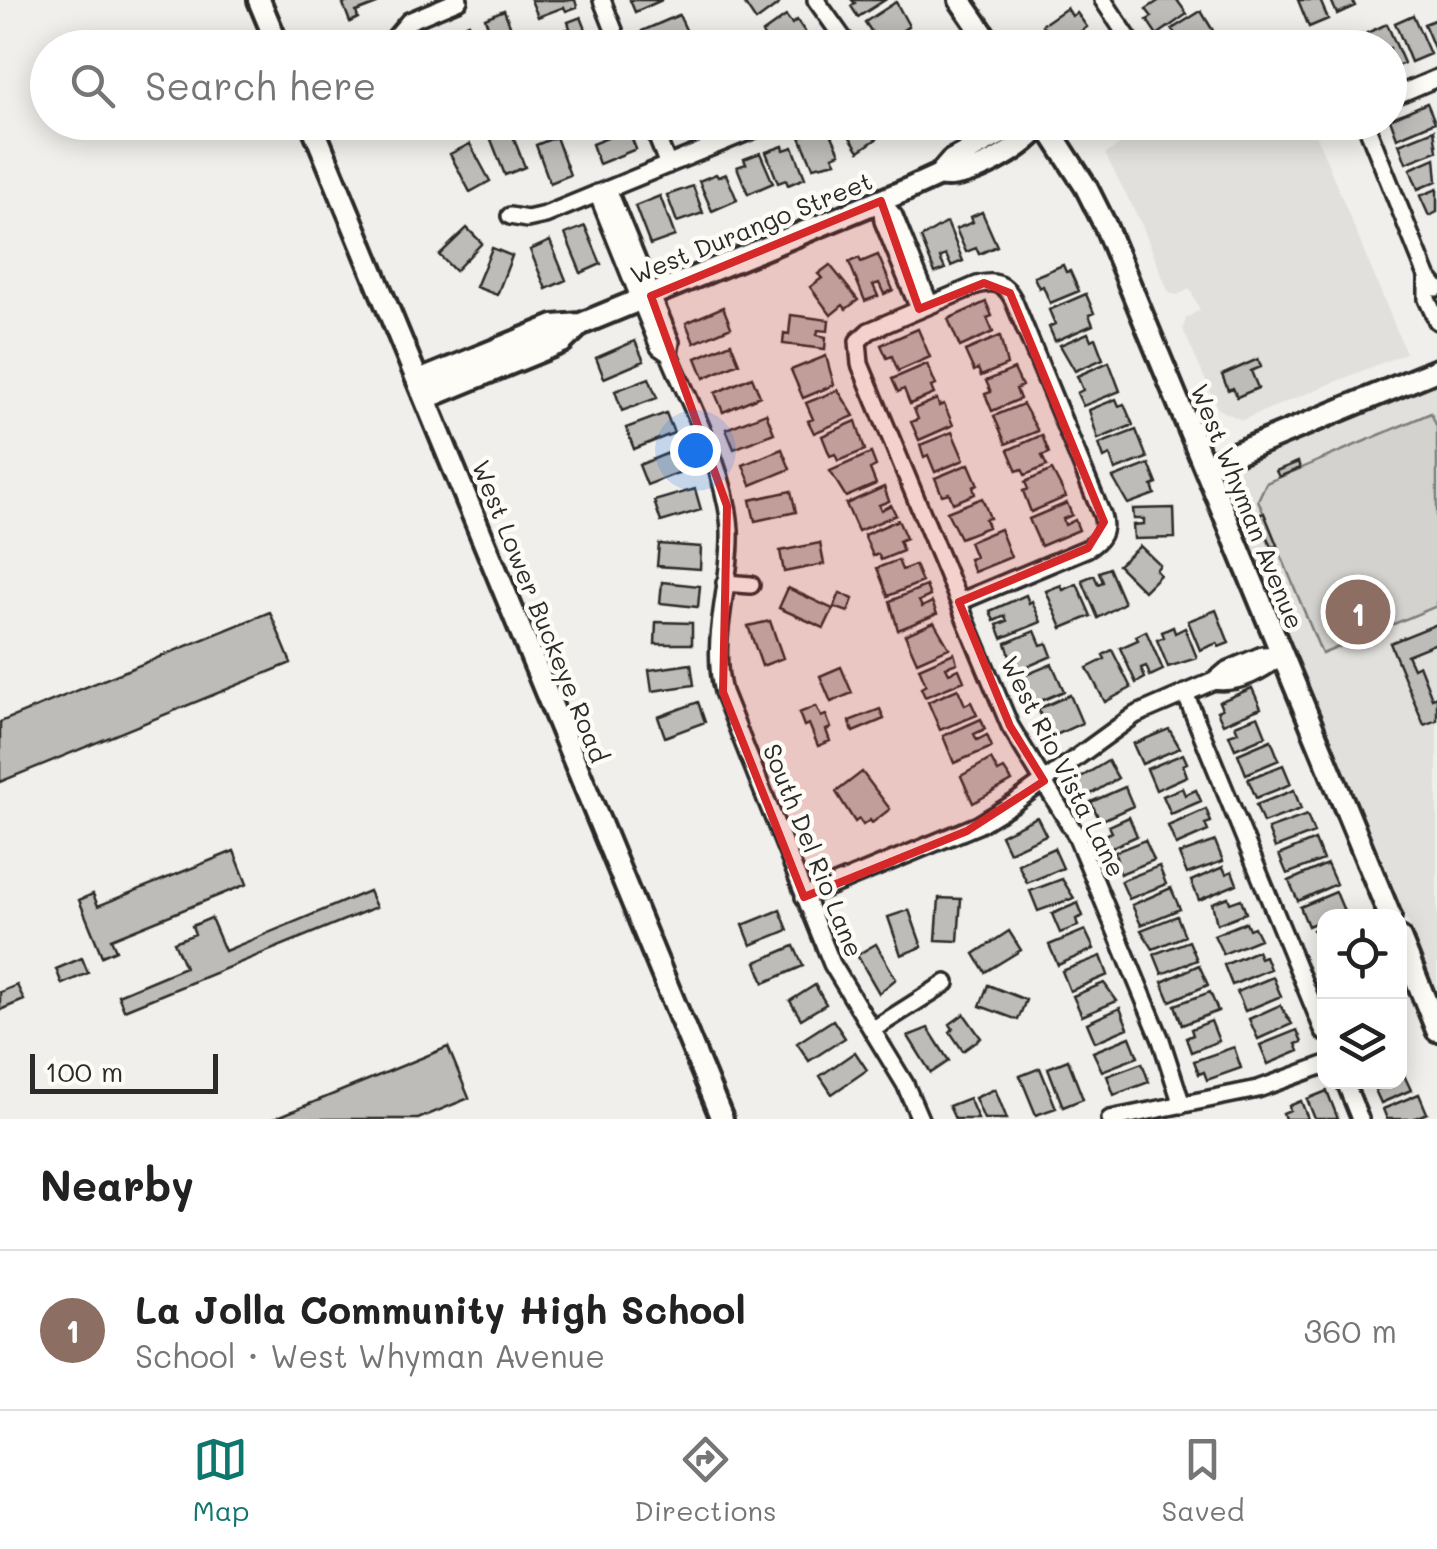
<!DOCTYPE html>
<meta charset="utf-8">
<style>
body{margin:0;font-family:Mali,sans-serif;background:#f2f2f2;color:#222}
.controls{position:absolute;right:30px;bottom:30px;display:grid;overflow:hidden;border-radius:20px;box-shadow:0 5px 25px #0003}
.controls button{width:90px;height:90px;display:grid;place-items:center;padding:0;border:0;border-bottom:2px solid #e0e0e0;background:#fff;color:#222;font:50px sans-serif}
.scale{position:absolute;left:30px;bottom:25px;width:188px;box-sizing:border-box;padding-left:10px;border:5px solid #2b2b2b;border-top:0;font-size:28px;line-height:35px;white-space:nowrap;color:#2b2b2b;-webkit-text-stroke:8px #fdfcf7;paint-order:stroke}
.you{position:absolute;left:695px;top:450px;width:35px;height:35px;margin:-25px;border:8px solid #fff;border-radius:50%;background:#1a73e8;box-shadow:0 0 0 15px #1a73e833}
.badge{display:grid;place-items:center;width:65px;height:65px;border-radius:50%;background:#0f766e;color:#fff;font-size:32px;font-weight:700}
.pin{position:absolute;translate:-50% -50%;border:5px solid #fff;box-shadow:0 2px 10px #0006}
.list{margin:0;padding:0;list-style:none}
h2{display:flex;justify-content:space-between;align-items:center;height:130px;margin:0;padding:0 40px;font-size:42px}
h2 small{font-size:32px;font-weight:400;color:#767676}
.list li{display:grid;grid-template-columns:65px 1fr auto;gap:30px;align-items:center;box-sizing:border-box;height:160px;padding:0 40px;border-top:2px solid #e0e0e0}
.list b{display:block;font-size:38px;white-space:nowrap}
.list p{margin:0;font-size:32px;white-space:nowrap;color:#767676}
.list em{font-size:32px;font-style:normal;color:#767676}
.icon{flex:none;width:55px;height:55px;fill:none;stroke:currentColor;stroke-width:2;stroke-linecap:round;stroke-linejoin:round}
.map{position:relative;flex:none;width:1437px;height:1119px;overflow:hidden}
.search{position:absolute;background:#fff;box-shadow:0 5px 25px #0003;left:30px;right:30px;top:30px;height:110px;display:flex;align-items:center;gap:25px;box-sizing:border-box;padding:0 35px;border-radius:55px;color:#767676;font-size:38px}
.sheet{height:290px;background:#fff}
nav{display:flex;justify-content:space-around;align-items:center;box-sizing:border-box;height:140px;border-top:2px solid #e0e0e0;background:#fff;font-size:28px;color:#767676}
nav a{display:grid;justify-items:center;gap:5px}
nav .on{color:#0f766e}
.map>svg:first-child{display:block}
</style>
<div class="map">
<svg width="1437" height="1119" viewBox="0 0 1437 1119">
<rect width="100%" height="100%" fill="#f0efeb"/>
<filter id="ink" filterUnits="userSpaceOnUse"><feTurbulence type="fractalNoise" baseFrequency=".01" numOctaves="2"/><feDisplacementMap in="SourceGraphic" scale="20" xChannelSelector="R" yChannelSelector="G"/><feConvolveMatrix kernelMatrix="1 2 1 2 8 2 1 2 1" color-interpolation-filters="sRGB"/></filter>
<g filter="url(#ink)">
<path fill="#e1e0dc" d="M1174 122H1295L1298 126 1311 123 1406 353 1242 420 1218 409 1183 329 1186 318 1200 310 1190 289 1177 295 1169 293 1141 223 1105 154 1156 123 1164 129Z
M1437 385V993L1229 489V479L1234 470 1243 465Z"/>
<path fill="#d3d2cf" stroke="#7f7e7d" stroke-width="2.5" d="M1431 413 1437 427V606L1322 654 1258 500 1266 483Z"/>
<path fill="#bdbcb8" stroke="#2b2b2b" stroke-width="2.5" d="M352 0H376L377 4 356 12 358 18 350 22 343 4Z
M531 0H575L577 7 566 11 564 7 538 17Z
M630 0H662L635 12Z
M742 0H777L779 4 756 21Z
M852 0H885L858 17 851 6 855 3Z
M1160 0H1177L1187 14 1157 35 1147 20 1152 17 1146 9Z
M1298 0H1320L1328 19 1309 27Z
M1331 0H1352L1355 6 1337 14Z
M896 2 909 26 885 42 880 34 875 37 865 22Z
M1067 8 1072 16 1077 13 1087 27 1058 48 1042 25Z
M504 10 519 48H496L485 18Z
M1201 11 1215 34 1194 48 1187 42 1182 45 1172 29Z
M679 15 688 34 662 48H649L642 31Z
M1413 15 1430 54 1411 62 1395 23Z
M786 16 792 24 797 20 807 35 789 48H769L762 33Z
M581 17 591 42 576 48H551L547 37 570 28 568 22Z
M1437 19V49L1435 50 1424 24Z
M469 23 478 48H455L449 31Z
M1387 24 1404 63 1390 69V48H1373L1367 33Z
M1234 35 1242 48H1215Z
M1427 103 1435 122 1397 138 1390 119Z
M679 122H712L684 134Z
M840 122H868L878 138 859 151Z
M626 124 636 149 599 164 592 144 615 135 613 129Z
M828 127 840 153 833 156 836 162 813 167 800 137Z
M510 129 525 167 505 175 490 137Z
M1434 130 1437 151 1406 163 1399 144Z
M556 137 570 175 550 183 536 145Z
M470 144 490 181 470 192 450 154Z
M783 146 784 150 793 147 805 178 788 185 786 180 778 183 766 152Z
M760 153 773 183 748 194 737 167 746 164 744 159Z
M1435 158 1437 181 1418 189 1410 169Z
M716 174 718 177 726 174 737 200 712 211 699 181Z
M693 186 703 213 677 222 667 195Z
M1437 189V212L1429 216 1420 196Z
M660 196 675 236 650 245 635 206Z
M982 212 997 246 979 254 976 248 966 252 956 229 973 222 971 217Z
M947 222 963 261 951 266 946 255 940 258 945 269 935 273 921 238Z
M585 226 601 264 581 273 565 234Z
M467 228 482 243 455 271 439 255Z
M550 241 566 280 546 289 530 250Z
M492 248 512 256 497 295 476 287Z
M878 255 893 290 884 294 879 283 873 285 878 296 865 301 849 262 859 258 861 262Z
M830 265 858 300 846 309 843 305 831 315 810 287 822 278 818 274Z
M1063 265 1066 272 1070 271 1079 291 1050 303 1043 286 1039 288 1034 277Z
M1086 294 1094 313 1089 315 1093 325 1055 341 1049 327 1055 324 1049 310Z
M986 302 992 316 987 318 993 332 960 347 948 319Z
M723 307 731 327 694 343 686 323Z
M791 315 829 320 828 331 818 330 817 335 826 337 825 349 783 344 784 333 789 334Z
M918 329 930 357 898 371 892 356 887 358 881 345Z
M1088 333 1091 340 1095 338 1103 359 1075 371 1060 345Z
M1000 336 1007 365 981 376 978 369 974 371 965 351Z
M635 341 644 361 604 378 596 358Z
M731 343 739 363 704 378 696 358Z
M826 356 834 385 803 398 791 370Z
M1258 359 1261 367 1251 371 1258 388 1237 397 1233 388 1228 390 1222 375Z
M1109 362 1120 391 1083 406 1077 393 1083 390 1077 376Z
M927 364 936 385 931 387 934 394 910 404 904 389 898 392 892 379Z
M1014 369 1022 386 1016 389 1020 399 992 411 985 394 991 392 986 381Z
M752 377 760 396 723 412 715 393Z
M649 378 657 398 622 411 615 391Z
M838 390 854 416 814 433 808 421 813 419 806 403Z
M937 399 939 406 944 404 953 425 919 440 911 422 918 419 914 409Z
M1116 399 1119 406 1124 404 1133 425 1098 439 1089 410Z
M1023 404 1038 431 1006 444 994 416Z
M666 413 674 433 634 449 626 428Z
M766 413 774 433 734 449 726 429Z
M856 421 865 450 838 461 835 454 830 456 822 436Z
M1136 430 1147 458 1115 470 1110 455 1104 458 1099 444Z
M952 432 964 460 935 472 928 455 924 457 920 445Z
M1042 435 1049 453 1042 456 1047 466 1025 475 1022 469 1017 471 1008 450Z
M678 449 686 470 647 485 639 465Z
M782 449 790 469 751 485 743 465Z
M871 453 876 466 870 469 876 484 846 497 830 471Z
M1298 462 1300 468 1279 477 1276 471Z
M969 464 978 485 973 487 975 494 953 503 949 493 942 495 935 478Z
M1149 464 1157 484 1152 486 1155 494 1128 504 1113 478Z
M1052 470 1066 497 1031 512 1023 491 1028 489 1025 482Z
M884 487 889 501 879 505 881 510 891 505 896 515 858 531 846 504Z
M695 489 701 510 661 522 654 501Z
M791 491 796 512 755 521 750 500Z
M982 498 990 518 985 519 988 527 960 538 947 512Z
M1067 503 1072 515 1063 519 1065 525 1075 520 1079 530 1041 546 1029 519Z
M1174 508 1175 538 1134 539 1133 525 1144 524V519H1134L1133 509Z
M1264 513 1277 545 1271 547 1258 515Z
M898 520 906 538 899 541 903 551 881 560 878 554 873 556 864 535Z
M1000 529 1011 557 974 572 969 559 975 557 969 542Z
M820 543 824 564 784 572 780 551Z
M659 544 701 547 700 569 657 566Z
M1140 546 1160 565 1156 570 1160 575 1144 591 1118 565Z
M898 560 902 570 915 565 922 582 888 596 877 568Z
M1109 568 1124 603 1098 618 1082 580 1094 575 1098 584 1103 582 1099 572Z
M662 582 700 586 698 607 660 603Z
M1077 584 1091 616 1062 628 1046 591 1061 585 1063 590Z
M926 586 930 596 919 601 922 607 932 602 937 614 898 630 890 601Z
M788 588 833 609 824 628 779 608Z
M840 593 853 599 848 612 834 607Z
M1026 595 1029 603 1032 601 1041 622 1002 638 997 625 1007 621 1005 616 994 621 990 611Z
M1216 610 1229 643 1219 647 1217 643 1200 650 1188 621Z
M270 612 291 663 0 782V722Z
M770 621 783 658 762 666 748 626Z
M656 622 692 623V644H655Z
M934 622 949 648 917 662 905 635Z
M1437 624V643L1407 655 1413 668 1419 665 1432 698 1437 696V720L1424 725 1390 643Z
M1173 627 1175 633 1185 628 1197 658 1168 667 1157 640 1164 637 1162 632Z
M1035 631 1041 645 1047 643 1052 656 1015 672 1006 643Z
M1146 631 1163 670 1150 676 1146 666 1141 668 1145 678 1136 683 1120 648 1138 640 1136 636Z
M1112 650 1131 688 1105 702 1087 668 1105 659 1103 655Z
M954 653 957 663 946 667 949 673 959 669 964 681 925 697 921 688 926 685 919 668Z
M691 664 694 685 652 691 649 670Z
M1052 664 1064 691 1036 703 1032 693 1025 696 1018 678Z
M841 667 852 693 831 702 820 676Z
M1252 688 1261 708 1223 724 1217 711 1222 709 1219 702Z
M958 689 965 705 971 702 977 715 940 730 928 702Z
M1070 695 1082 723 1045 740 1039 727 1045 724 1038 709Z
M698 702 705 722 665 737 658 717Z
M816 706 821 717 826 715 831 728 826 730 830 741 818 746 809 724 804 726 799 713Z
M880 709 884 719 853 732 849 721Z
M1258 716 1266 736 1235 749 1229 735 1238 732 1235 725Z
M981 719 985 729 974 734 977 740 987 735 992 747 954 763 943 736Z
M1169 729 1180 748 1142 764 1133 744Z
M1271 740 1279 760 1246 774 1238 754Z
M1183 754 1187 763 1183 765 1187 776 1156 790 1147 769Z
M991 759 998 772 1004 769 1012 781 973 803 961 776Z
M1108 761 1118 778 1084 798 1073 782Z
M1283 765 1291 784 1256 798 1248 779Z
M862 772 890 809 872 823 870 820 863 825 859 819 855 822 836 792Z
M1125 787 1133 806 1100 821 1091 802Z
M1182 788 1185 795 1196 790 1201 801 1171 814 1163 796Z
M1294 790 1301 809 1263 823 1256 805Z
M1206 809 1211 822 1205 824 1208 831 1176 845 1168 826Z
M1307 815 1314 833 1275 848 1268 829Z
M1037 817 1046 835 1009 852 1001 835Z
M1129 817 1137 836 1108 849 1102 836 1112 832 1109 826Z
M1145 840 1154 860 1120 874 1115 852Z
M1315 840 1323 860 1287 874 1279 855Z
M1215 841 1223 861 1187 874 1179 854Z
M1054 848 1063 868 1027 883 1018 864Z
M234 851 247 884 111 939 116 950 102 956 79 900 93 894 98 906Z
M1327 864 1336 884 1298 901 1289 881Z
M1159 866 1166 884 1129 899 1121 881Z
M1223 867 1226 874 1232 871 1237 884 1199 900 1191 881Z
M1062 879 1074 898 1038 911 1030 891Z
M1171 888 1180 909 1141 925 1132 905Z
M369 891 376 907 124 1010 118 995 185 967 174 942 195 934 192 926 211 918 225 951Z
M1336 892 1344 911 1308 926 1300 907Z
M1228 897 1230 903 1241 899 1246 913 1217 924 1212 903Z
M939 898 961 899 958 941 936 940Z
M1078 903 1083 916 1076 919 1078 926 1060 933 1052 914Z
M780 910 788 930 751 945 743 925Z
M909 910 922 947 901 955 888 917Z
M1177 916 1185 936 1153 949 1141 930Z
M1246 922 1249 929 1254 927 1260 939 1223 954 1214 935Z
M1324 925V948L1321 950 1313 930Z
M1085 930 1094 949 1058 965 1049 945Z
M1009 931 1021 950 985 972 974 954Z
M1189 941 1197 960 1162 974 1154 954Z
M876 944 896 979 879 993 857 955Z
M794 946 803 966 764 983 756 962Z
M1257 951 1260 958 1265 956 1270 969 1232 985 1224 965Z
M1101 956 1108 975 1070 991 1062 971Z
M82 958 88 973 62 984 56 969Z
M1199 965 1208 985 1170 1001 1162 982Z
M1273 977 1281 996 1245 1011 1237 992Z
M1104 983 1117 1001 1082 1016 1073 996Z
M17 985 24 1000 0 1010V992Z
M815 985 826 1004 801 1019 790 1001Z
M988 985 1026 1000 1018 1020 980 1006Z
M1210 992 1218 1011 1182 1025 1175 1005Z
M1280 1005 1292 1024 1258 1039 1249 1019Z
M1120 1008 1128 1028 1095 1042 1087 1023Z
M964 1014 981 1038 963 1051 950 1032 953 1029 950 1024Z
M833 1020 845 1038 809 1061 797 1043Z
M1211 1021 1219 1041 1191 1052 1186 1038 1193 1035 1191 1029Z
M928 1028 949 1061 931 1073 908 1036Z
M1297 1030 1302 1042 1296 1044 1299 1051 1268 1064 1260 1045Z
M1130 1037 1138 1057 1102 1071 1093 1052Z
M448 1047 469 1098 418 1119H273Z
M1234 1047 1241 1068 1207 1080 1204 1072 1199 1074 1194 1061Z
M855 1052 867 1070 832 1094 820 1076Z
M1068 1060 1083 1099 1063 1107 1048 1068Z
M1142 1063 1149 1082 1114 1095 1107 1076Z
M1040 1068 1056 1108 1036 1115 1020 1076Z
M1402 1071 1411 1090 1381 1103 1375 1090 1385 1086 1383 1082H1400Z
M995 1089 1007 1119H984L975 1098Z
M1327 1091 1338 1119H1315L1307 1099Z
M1419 1094 1427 1113 1413 1119H1387L1383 1109Z
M969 1098 978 1119H955L949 1106Z
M1301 1101 1308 1119H1285L1283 1113 1290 1110 1289 1106Z"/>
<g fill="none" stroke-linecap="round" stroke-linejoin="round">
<defs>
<path id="street" d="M602 0 621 48
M816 0 850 48
M1103 0 1135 48
M391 42 409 21 459 0
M1390 98 1437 78
M651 122 668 165
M1365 122 1427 276 1437 288
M608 189 671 342 669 354
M597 193 659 347 669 354C691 407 727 473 730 530 732 584 709 638 723 692L832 964 905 1084 920 1119
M881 201 894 216 930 305
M881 201 883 221 919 309
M510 216 527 219 545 215 772 122
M1427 276V299L1437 321
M725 583 751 585
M959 602 1088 548C1102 540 1107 531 1102 515L1013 299C1005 283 994 280 977 285L869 331 858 341 860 364 959 602 964 616 1010 726 1076 835 1161 1040 1182 1105
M1214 681C1237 685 1266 670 1282 654
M1185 693 1324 1032
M804 897 978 825 1014 803 1135 715 1214 681 1227 670 1262 655 1282 654
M872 1030 946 983
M1345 1082 1360 1119
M1110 1119 1258 1089 1324 1065"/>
<path id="secondary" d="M259 0 279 48
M960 0 993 48
M311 122 722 1119
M1044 122 1086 187 1105 225 1390 916
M939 175C964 183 1032 145 1042 122
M419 381 554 326 581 324 904 191 939 175 952 160 1022 122
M426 398 562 342 581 324
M1205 466 1437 370
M1400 938 1437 1030"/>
</defs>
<use href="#street" stroke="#2b2b2b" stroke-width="22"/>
<use href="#secondary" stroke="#2b2b2b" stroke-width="28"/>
<use href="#street" stroke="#fdfcf7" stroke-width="15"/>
<use href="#secondary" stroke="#fdfcf7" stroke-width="20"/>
</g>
</g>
<path fill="#d62828" fill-opacity="0.2" stroke="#d62828" stroke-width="8" stroke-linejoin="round" d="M881 201 919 309 984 283 1010 293 1104 522 1088 548 959 602 1010 726 1044 781 967 831 804 897 723 692 727 506 651 296Z"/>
<g text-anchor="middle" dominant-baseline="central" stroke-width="9" stroke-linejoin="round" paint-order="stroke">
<g font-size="25" fill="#2b2b2b" stroke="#fdfcf7">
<text transform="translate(751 227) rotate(-22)">West Durango Street</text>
<text transform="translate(1248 506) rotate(68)">West Whyman Avenue</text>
<text transform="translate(541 611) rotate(68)">West Lower Buckeye Road</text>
<text transform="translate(1064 766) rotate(63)">West Rio Vista Lane</text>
<text transform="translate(814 850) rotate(68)">South Del Rio Lane</text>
</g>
</g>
</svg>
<div class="controls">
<button><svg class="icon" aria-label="locate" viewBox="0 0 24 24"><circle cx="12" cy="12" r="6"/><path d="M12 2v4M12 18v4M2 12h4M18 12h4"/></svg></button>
<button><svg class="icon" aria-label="layers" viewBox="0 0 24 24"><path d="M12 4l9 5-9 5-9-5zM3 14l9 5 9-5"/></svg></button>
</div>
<div class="scale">100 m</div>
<div class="you"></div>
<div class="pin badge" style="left:1358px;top:612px;background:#8d6e63">1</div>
<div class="search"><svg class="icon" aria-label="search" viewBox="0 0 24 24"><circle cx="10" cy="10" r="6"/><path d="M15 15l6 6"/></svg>Search here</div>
</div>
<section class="sheet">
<h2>Nearby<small></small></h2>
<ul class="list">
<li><span class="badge" style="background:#8d6e63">1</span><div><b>La Jolla Community High School</b><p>School · West Whyman Avenue</p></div><em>360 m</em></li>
</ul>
</section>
<nav>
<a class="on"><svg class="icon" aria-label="map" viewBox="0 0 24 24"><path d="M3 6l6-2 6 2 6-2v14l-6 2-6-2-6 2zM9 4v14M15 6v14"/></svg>Map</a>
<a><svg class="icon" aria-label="directions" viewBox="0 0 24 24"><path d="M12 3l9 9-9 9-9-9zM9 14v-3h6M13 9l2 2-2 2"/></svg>Directions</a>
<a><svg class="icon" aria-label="saved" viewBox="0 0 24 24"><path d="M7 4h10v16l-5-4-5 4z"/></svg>Saved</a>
</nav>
